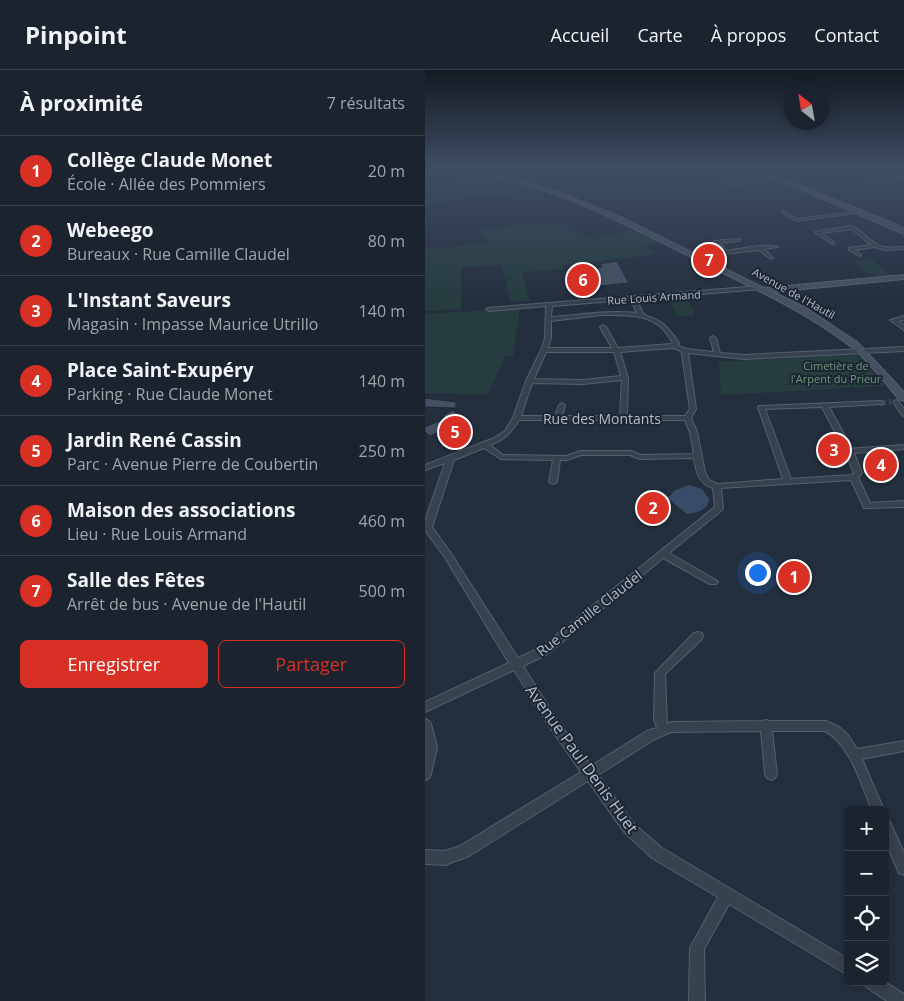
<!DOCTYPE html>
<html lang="fr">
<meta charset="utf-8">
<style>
body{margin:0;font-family:"Open Sans",sans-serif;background:#282f3a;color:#f1f3f6}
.controls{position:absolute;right:15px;bottom:15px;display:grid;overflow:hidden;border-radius:8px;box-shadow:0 2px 12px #0003}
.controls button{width:45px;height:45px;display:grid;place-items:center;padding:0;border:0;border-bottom:1px solid #39404a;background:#1b232e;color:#f1f3f6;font:25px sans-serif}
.compass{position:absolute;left:359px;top:15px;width:45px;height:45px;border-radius:50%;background:#1b232e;box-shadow:0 2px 12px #0003;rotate:329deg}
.you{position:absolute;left:332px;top:502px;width:18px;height:18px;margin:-12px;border:4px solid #fff;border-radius:50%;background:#1a73e8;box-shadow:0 0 0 8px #1a73e833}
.badge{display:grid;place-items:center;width:32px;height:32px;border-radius:50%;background:#d93025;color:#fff;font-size:16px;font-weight:700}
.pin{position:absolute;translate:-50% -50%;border:2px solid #fff;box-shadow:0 1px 5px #0006}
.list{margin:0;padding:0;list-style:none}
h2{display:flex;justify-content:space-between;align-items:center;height:65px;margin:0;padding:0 20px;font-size:21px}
h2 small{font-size:16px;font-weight:400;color:#a0a4aa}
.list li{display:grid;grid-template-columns:32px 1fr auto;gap:15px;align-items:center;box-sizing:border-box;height:70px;padding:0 20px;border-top:1px solid #39404a}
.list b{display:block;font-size:19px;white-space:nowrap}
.list p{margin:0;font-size:16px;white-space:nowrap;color:#a0a4aa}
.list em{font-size:16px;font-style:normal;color:#a0a4aa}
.actions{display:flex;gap:10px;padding:15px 20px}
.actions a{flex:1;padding:11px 0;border:1px solid #d93025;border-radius:8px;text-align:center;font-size:18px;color:#d93025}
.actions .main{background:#d93025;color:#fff}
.icon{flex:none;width:28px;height:28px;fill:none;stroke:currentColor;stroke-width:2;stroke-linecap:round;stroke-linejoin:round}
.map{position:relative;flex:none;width:479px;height:931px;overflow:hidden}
header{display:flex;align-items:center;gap:30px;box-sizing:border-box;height:70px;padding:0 25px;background:#1b232e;border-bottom:1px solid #39404a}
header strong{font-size:24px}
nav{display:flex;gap:28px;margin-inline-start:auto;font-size:18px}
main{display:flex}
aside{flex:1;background:#1b232e}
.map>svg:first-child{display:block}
</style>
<header>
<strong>Pinpoint</strong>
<nav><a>Accueil</a><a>Carte</a><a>À propos</a><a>Contact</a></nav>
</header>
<main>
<aside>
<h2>À proximité<small>7 résultats</small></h2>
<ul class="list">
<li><span class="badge">1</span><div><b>Collège Claude Monet</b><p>École · Allée des Pommiers</p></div><em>20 m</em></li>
<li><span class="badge">2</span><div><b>Webeego</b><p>Bureaux · Rue Camille Claudel</p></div><em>80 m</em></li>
<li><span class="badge">3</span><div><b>L'Instant Saveurs</b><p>Magasin · Impasse Maurice Utrillo</p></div><em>140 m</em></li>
<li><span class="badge">4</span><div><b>Place Saint-Exupéry</b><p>Parking · Rue Claude Monet</p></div><em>140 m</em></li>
<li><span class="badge">5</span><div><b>Jardin René Cassin</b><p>Parc · Avenue Pierre de Coubertin</p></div><em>250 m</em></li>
<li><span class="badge">6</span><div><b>Maison des associations</b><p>Lieu · Rue Louis Armand</p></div><em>460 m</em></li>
<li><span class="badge">7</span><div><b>Salle des Fêtes</b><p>Arrêt de bus · Avenue de l'Hautil</p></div><em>500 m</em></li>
</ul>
<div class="actions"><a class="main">Enregistrer</a><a>Partager</a></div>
</aside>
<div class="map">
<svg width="479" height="931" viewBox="0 0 479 931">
<rect width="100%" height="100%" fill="#242f3e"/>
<path fill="#263c3f" d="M404 99H447L479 111 449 115Z
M337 103 361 112 302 118 293 112 282 109Z
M73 106 115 119 0 134V115Z
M115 152 121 156 134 154 167 169 209 159 235 172 219 176 232 184 137 196 139 199 97 202 105 231 85 232 77 195 36 197V239L0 241V179L64 173 54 160Z
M447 189V190L466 206C449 208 441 203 428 191Z
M262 227 270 245 252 246 244 228Z
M95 238 88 286H80L63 325 0 323V244Z
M432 284 460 316 296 325 294 292Z"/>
<path fill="#394c67" d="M263 415 277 419 284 429C283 440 272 443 262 444L245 430 225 431 223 429 245 426 249 421Z"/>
<path fill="#455162" stroke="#1f2835" d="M192 191 204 213 157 218 148 200 177 197 175 194Z
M0 328 31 332V338L0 337Z
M28 340 41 349 5 366 0 362V357L21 348 17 346Z"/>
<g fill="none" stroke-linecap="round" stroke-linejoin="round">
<path stroke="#3a4453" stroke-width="6" stroke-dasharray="6 3" stroke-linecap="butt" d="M455 333 466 332
M416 366 418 369"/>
<path stroke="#3a4453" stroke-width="8" stroke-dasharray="8 4.5" stroke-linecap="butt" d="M417 368 421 376"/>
<defs>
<path id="street" d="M358 140 372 149 435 141 437 142 371 151 357 142Z
M425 156C438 159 443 172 455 176 462 179 471 177 479 177V179L461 180 450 177 430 180 436 185 434 186 424 180V178L446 175 427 159 396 163 409 172V174H407L390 162Z
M315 169V170L313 171 295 173 302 181C316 179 341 173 353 177L339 179 348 188 346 189 334 180 271 187 269 186 298 181 289 173V171Z
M335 216 338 218 337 219 127 236 126 247C155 245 183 240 212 243L208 234 213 233 219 245C237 250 243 257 254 273L252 275 261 279 289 282 285 268 288 266 291 268 295 283 319 285 479 277V281L319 289 263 283 271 339 266 348 272 362 280 402 284 410 292 414 358 409 333 337 334 336 455 331 457 332V334L404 337 420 366 416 368 412 366 397 337 340 339 366 409 427 405 429 403 420 381 421 379 479 375V379L429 383 437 403 433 407 445 433 479 431V437L439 438 426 410 296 418 298 438 297 440 244 483 291 510 293 512 291 514H285L238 488 123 584 98 596 132 650 166 696 222 661 232 658 229 650 230 603 269 563 273 562 277 563 278 566 277 569 240 604 242 654 246 652 337 651 341 650 345 651H401L414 657 423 665 432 679 479 671V681L437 689 459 740H447C436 714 425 674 400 661H347L352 704 350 708 346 710 342 708 340 704 336 661 246 662 230 669 173 705 209 754 237 778 423 889V905L304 834 279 879 280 931H264L265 878 293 827 227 788 199 762 163 711 44 786 20 795 0 794V780L20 781 35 776 156 702 124 656 89 600 0 642V632L84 593 19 486 0 460V451L20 393 0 400V395L69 368 80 361 88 348 101 311 117 278 120 268 121 236 64 241 61 239 62 238ZM176 245C197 245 223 243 239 260 243 264 245 269 248 273L247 274 193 278 181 257 178 255 175 257 187 278H123L126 268V251ZM248 278 256 281 257 284 265 339 260 346H202L203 308 195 282ZM121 282H189L196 306 158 310 109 309ZM197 310 195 346H137L140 335 137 333 134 335 130 346H96L107 313 158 314ZM94 350H260L265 362 269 384 216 385 206 381H155L141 386 78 385 65 375C79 370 86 363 94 350ZM59 378 76 389 128 390 124 412 128 414 132 412 135 390H142L156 385H205L215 389 269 388C271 402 274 414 288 418L290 437 115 578 93 588 25 482 7 457 29 390Z
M479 246V250L473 251 479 255V260L465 250Z
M471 330 473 331 479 339V346L477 345 468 332Z
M0 649 4 651 6 654 12 677 6 704 4 708 0 710Z
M460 750 465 752 479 783V805L474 803 460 771Z
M439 912H460L479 924V931H462L441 917Z"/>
<path id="secondary" d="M43 99 67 100 69 103 126 119 195 147 339 218 479 205V209L348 222 381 238 432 272 479 322V331L475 330C459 313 443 289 424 275 379 241 328 218 278 193 205 157 129 114 47 103Z
M328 99H335L470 154 479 159V164Z
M455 99H463L479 104V108Z"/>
</defs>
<use href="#street" stroke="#565f6c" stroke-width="2"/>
<use href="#secondary" stroke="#565f6c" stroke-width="2"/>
<use href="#street" fill="#38414e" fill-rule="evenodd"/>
<use href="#secondary" fill="#465061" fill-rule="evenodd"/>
</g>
<linearGradient id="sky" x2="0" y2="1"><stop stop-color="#141a22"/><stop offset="0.43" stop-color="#3f4d63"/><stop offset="1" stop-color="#3f4d63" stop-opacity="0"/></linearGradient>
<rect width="479" height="229" fill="url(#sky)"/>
<g text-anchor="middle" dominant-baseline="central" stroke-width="4" stroke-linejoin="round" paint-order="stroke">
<g font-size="11" fill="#b4bcc9" stroke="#1d2633">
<text transform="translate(369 223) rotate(29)">Avenue de l'Hautil</text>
<text transform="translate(229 227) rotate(-4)">Rue Louis Armand</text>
</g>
<g font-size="11" fill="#6b9a76" stroke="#1d2633">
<text x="411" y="295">Cimetière de<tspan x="411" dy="13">l'Arpent du Prieur</tspan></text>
</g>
<g font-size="14" fill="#b4bcc9" stroke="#1d2633">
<text x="177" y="348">Rue des Montants</text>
<text transform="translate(164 543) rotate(-38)">Rue Camille Claudel</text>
</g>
<g font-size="16" fill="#b4bcc9" stroke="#1d2633">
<text transform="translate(157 689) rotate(54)">Avenue Paul Denis Huet</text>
</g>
</g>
</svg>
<div class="controls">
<button>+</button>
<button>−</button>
<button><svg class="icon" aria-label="locate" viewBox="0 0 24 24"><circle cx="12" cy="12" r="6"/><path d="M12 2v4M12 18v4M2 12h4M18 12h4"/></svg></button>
<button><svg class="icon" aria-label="layers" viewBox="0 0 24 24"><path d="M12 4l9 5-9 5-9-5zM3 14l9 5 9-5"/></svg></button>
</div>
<svg class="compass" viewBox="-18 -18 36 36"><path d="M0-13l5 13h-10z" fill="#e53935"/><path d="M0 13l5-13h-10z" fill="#a0a4aa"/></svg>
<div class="you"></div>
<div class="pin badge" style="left:369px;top:507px">1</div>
<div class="pin badge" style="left:228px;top:438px">2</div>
<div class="pin badge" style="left:409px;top:380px">3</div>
<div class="pin badge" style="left:456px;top:395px">4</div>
<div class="pin badge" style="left:30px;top:362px">5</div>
<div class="pin badge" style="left:158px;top:210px">6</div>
<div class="pin badge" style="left:284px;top:190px">7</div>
</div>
</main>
